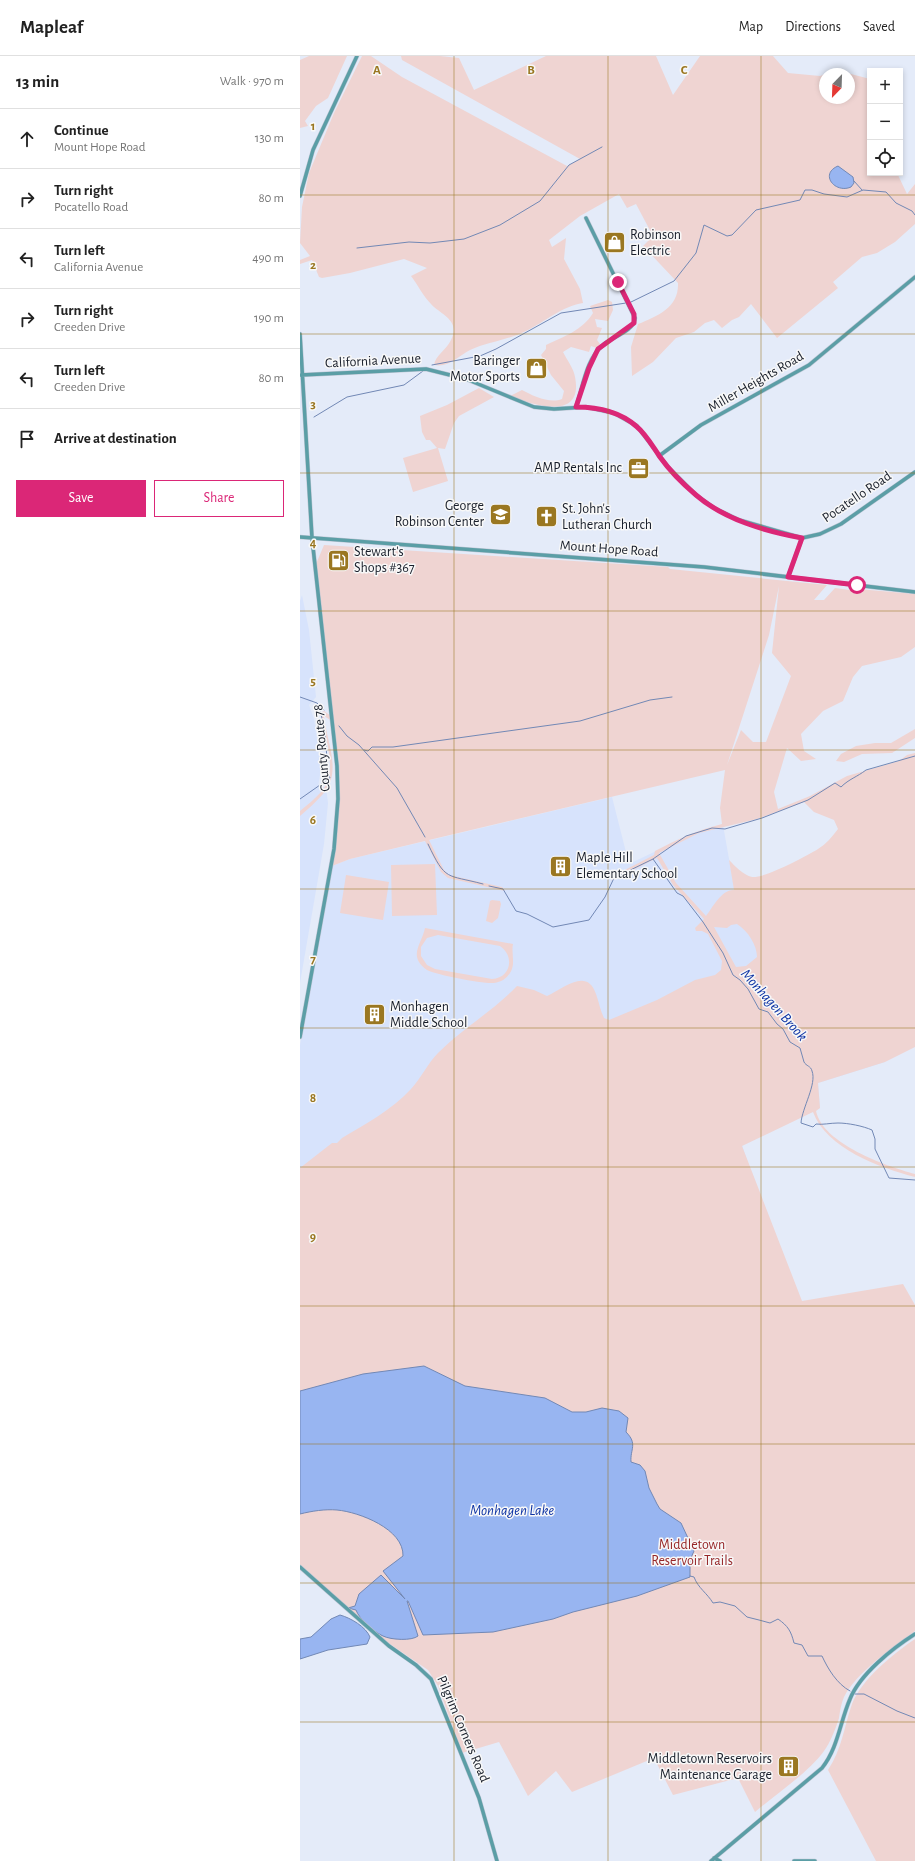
<!DOCTYPE html>
<meta charset="utf-8">
<style>
body{margin:0;font-family:"Alegreya Sans",sans-serif;background:#f6f6f6;color:#222}
.controls{position:absolute;right:12px;top:12px;display:grid;overflow:hidden;border-radius:0px;box-shadow:0 2px 6px #0003}
.controls button{width:36px;height:36px;display:grid;place-items:center;padding:0;border:0;border-bottom:1px solid #e0e0e0;background:#fff;color:#222;font:20px sans-serif}
.compass{position:absolute;left:519px;top:12px;width:36px;height:36px;border-radius:50%;background:#fff;box-shadow:0 2px 6px #0003;rotate:203deg}
.stop{position:absolute;width:12px;height:12px;margin:-9px;border:3px solid #db2777;border-radius:50%;background:#fff}
.stop.end{background:#db2777;border-color:#fff;box-shadow:0 1px 4px #0008}
.list{margin:0;padding:0;list-style:none}
h2{display:flex;justify-content:space-between;align-items:center;height:52px;margin:0;padding:0 16px;font-size:17px}
h2 small{font-size:13px;font-weight:400;color:#767676}
.list li{display:grid;grid-template-columns:26px 1fr auto;gap:12px;align-items:center;box-sizing:border-box;height:60px;padding:0 16px;border-top:1px solid #e0e0e0}
.list b{display:block;font-size:15px;white-space:nowrap}
.list p{margin:0;font-size:13px;white-space:nowrap;color:#767676}
.list em{font-size:13px;font-style:normal;color:#767676}
.actions{display:flex;gap:8px;padding:12px 16px}
.actions a{flex:1;padding:9px 0;border:1px solid #db2777;border-radius:0px;text-align:center;font-size:14px;color:#db2777}
.actions .main{background:#db2777;color:#fff}
.icon{flex:none;width:22px;height:22px;fill:none;stroke:currentColor;stroke-width:2;stroke-linecap:round;stroke-linejoin:round}
.map{position:relative;flex:none;width:615px;height:1805px;overflow:hidden}
header{display:flex;align-items:center;gap:24px;box-sizing:border-box;height:56px;padding:0 20px;background:#fff;border-bottom:1px solid #e0e0e0}
header strong{font-size:19px}
nav{display:flex;gap:22px;margin-inline-start:auto;font-size:14px}
main{display:flex}
aside{flex:1;background:#fff}
.map>svg:first-child{display:block}
</style>
<header>
<strong>Mapleaf</strong>
<nav><a>Map</a><a>Directions</a><a>Saved</a></nav>
</header>
<main>
<aside>
<h2>13 min<small>Walk · 970 m</small></h2>
<ul class="list">
<li><svg class="icon" aria-label="ahead" viewBox="0 0 24 24"><path d="M12 20V5M6 11l6-6 6 6"/></svg><div><b>Continue</b><p>Mount Hope Road</p></div><em>130 m</em></li>
<li><svg class="icon" aria-label="right" viewBox="0 0 24 24"><path d="M7 20v-9h11M14 6l5 5-5 5"/></svg><div><b>Turn right</b><p>Pocatello Road</p></div><em>80 m</em></li>
<li><svg class="icon" aria-label="left" viewBox="0 0 24 24"><path d="M17 20v-9H6M10 6l-5 5 5 5"/></svg><div><b>Turn left</b><p>California Avenue</p></div><em>490 m</em></li>
<li><svg class="icon" aria-label="right" viewBox="0 0 24 24"><path d="M7 20v-9h11M14 6l5 5-5 5"/></svg><div><b>Turn right</b><p>Creeden Drive</p></div><em>190 m</em></li>
<li><svg class="icon" aria-label="left" viewBox="0 0 24 24"><path d="M17 20v-9H6M10 6l-5 5 5 5"/></svg><div><b>Turn left</b><p>Creeden Drive</p></div><em>80 m</em></li>
<li><svg class="icon" aria-label="arrive" viewBox="0 0 24 24"><path d="M6 21V4h12l-3 4 3 4H6"/></svg><div><b>Arrive at destination</b></div></li>
</ul>
<div class="actions"><a class="main">Save</a><a>Share</a></div>
</aside>
<div class="map">
<svg width="615" height="1805" viewBox="0 0 615 1805">
<rect width="100%" height="100%" fill="#e4ebf9"/>
<path fill="#d7e3fc" d="M2 539 9 574 16 641 9 649 14 663 21 713 18 731H26L28 747 24 788 0 927V545Z
M312 741 329 808 392 778 423 769 436 842 585 1006 518 1027 520 1052 442 1089 448 1107 0 1117V989L32 810 50 803Z"/>
<path fill="#efd4d2" fill-rule="evenodd" d="M9 0H47L28 42 16 50 5 65 8 70 0 72V4Z
M62 0H71L102 21 267 110 280 103 102 4 101 0H140L159 2 174 34 246 0H356L373 39 400 0H473L488 17 520 20 525 18V42H549V18H526L547 17 570 23V117H597L607 138 615 128V168L595 186 577 197 562 201 533 226 538 232 477 282 451 248 439 261 432 264 422 272 414 264 405 267 394 276 376 282 353 306 332 320 331 291 338 268C358 260 379 251 378 227L343 190 353 180 336 148 327 152 319 138 280 160 249 184 252 191 266 182 264 203 280 233 283 247C262 250 245 266 226 275 208 284 188 286 170 294 158 300 149 312 134 309 135 300 147 293 151 284 161 264 141 259 131 248 123 240 118 229 111 220L127 212 104 203 50 217 22 222 19 221 12 204 0 208V204L10 200 0 187 2 151 9 117 34 57Z
M308 244 312 246 313 254 308 265 295 263 297 271 302 272 297 284 300 288 297 292 291 290 289 296 271 291 263 296C267 304 274 313 275 321 284 366 233 349 210 340L222 334C233 340 250 348 262 343L264 335 251 319 241 299 246 293V289C263 281 283 274 293 257L290 250Z
M179 332 194 341 159 360 154 367 145 393 138 392 148 425 113 436 103 402 137 392 130 384H126L122 376 120 360 147 349Z
M24 489 368 511 370 513 527 529 514 544H524L535 532 557 535 558 533 615 538V591L601 601 562 610 553 621 543 645 523 655 501 678 504 695 516 703 501 705 487 692 474 736 478 753 510 740 547 720 599 705 607 699 615 697V991L585 1006 518 1027 520 1052 516 1055C523 1088 586 1110 615 1118V1121C580 1112 526 1092 513 1056L442 1090 502 1245 603 1228 615 1249V1575C594 1590 555 1618 544 1641 541 1648 540 1655 539 1662 536 1672 530 1687 524 1695 508 1717 476 1738 455 1756L438 1722 373 1739 354 1702 272 1736 256 1715 228 1740 199 1686 162 1697 138 1630 128 1614 87 1586 0 1514V1112L32 1087H37L42 1082C65 1068 92 1054 111 1033 121 1022 128 1007 138 997 163 972 193 955 217 930L234 934 247 940C264 932 287 911 296 938 299 946 300 954 304 962L309 964 357 944 395 924 415 919 421 914 422 905 408 878 402 875H396L395 872 404 863 373 829 357 802 311 825 317 818 354 799 355 795C378 783 398 774 422 768L420 752 425 714 129 784 144 814 149 819 202 831 205 835 148 822 141 816 125 785 50 803 32 810 37 776 38 762V734L32 665 24 660C26 685 43 715 23 738 16 746 8 753 0 760V755C7 749 15 743 21 736 39 715 25 681 20 657L24 655 31 660 21 583 16 508ZM479 530 472 597 491 620 466 686H453L441 674 427 709 469 579ZM504 746 514 756 534 764 538 773C532 781 526 788 518 793 507 800 463 823 452 821 443 819 435 810 429 804L434 834C422 833 413 851 406 860L376 827 359 797 399 777 457 763ZM437 868C448 875 457 889 457 901L446 910 436 911 414 871 427 872 431 869Z
M615 673V682L592 697 562 698 544 706 536 705 541 698 556 690 575 687H591Z
M135 808 137 859 92 860 91 809Z
M46 819 89 826 83 864 40 857Z
M192 844 200 845 201 848 198 862 192 867 186 865 190 845Z
M125 872 213 888C211 898 216 908 210 917 206 923 201 926 194 927 183 928 137 919 127 914 107 900 122 888 125 872ZM138 879 200 890C215 900 211 922 192 923L135 913 127 909 121 900V891L127 882Z
M615 1583V1805H576L528 1714C542 1693 544 1671 552 1648 561 1624 594 1597 615 1583Z"/>
<path fill="#98b5f1" stroke="#7288b5" d="M538 110 553 121 554 127 551 131C535 138 519 118 538 110Z
M124 1310 165 1330 245 1342 272 1356H286L302 1352 319 1355 328 1362 326 1376C338 1388 330 1393 331 1406L340 1409 345 1415 349 1432 357 1448 360 1453 381 1467 394 1495 390 1504V1521L337 1540 273 1556 253 1563 193 1576 123 1579 108 1545H107L118 1580C112 1585 91 1584 83 1580 74 1576 59 1563 56 1554L48 1552 55 1550 59 1538 81 1519 105 1543 83 1515 103 1500C104 1473 59 1456 37 1454 25 1453 12 1455 0 1458V1335L63 1318Z
M40 1559C51 1562 66 1571 70 1581L67 1588 28 1594 0 1603V1583L11 1581 31 1563Z"/>
<g fill="none" stroke-linecap="round" stroke-linejoin="round">
<path stroke="#7288b5" stroke-width="1" d="M554 125 562 134
M57 192 109 186 130 187 164 183 200 169 240 145 269 109 302 91
M331 246 374 225 396 197 404 169 427 180 432 179 456 154 500 144 505 134H512L524 138 547 141 563 134 586 136 596 147 612 155 615 159
M132 309 180 300 196 293 261 257 326 247
M14 361 47 341 104 329 123 315
M0 641 17 647 24 654
M39 670 47 680 59 689 97 732 125 781
M64 694 68 695 72 691H93L280 665 350 644 372 641
M0 743 30 722 28 717 25 676 19 649
M128 788C146 826 146 818 183 828
M353 803 386 780 412 772 425 773 462 762 508 744 535 727 541 731C549 723 557 721 566 714L615 700
M189 830 203 833 216 855 227 858 253 871 289 864 305 841 314 822 353 803 377 837 383 840 403 866 423 897 433 919 440 924 448 933 459 953 468 956 477 968 483 973 490 986 500 992 504 1006C506 1010 511 1010 512 1015 517 1028 502 1052 501 1067L513 1071 516 1068C523 1069 530 1067 538 1067 548 1067 563 1070 572 1074L575 1083V1093L589 1122 615 1124
M390 1520 394 1521C398 1532 407 1537 413 1547L420 1546 435 1550 447 1561 459 1564 470 1567 478 1563C488 1570 491 1575 494 1587L502 1589 508 1600H522C528 1613 537 1628 550 1635
M555 1638H564L597 1655 615 1662"/>
<defs>
<path id="minor" d="M0 140 13 94 57 0
M0 278 12 482 37 710 38 743 34 793 0 981
M1 319 126 313 166 323 234 351 254 353 286 351 314 357 337 370 368 411 396 439 414 452 439 464 502 482 520 478 541 468 615 416
M276 351C283 331 286 303 303 289 312 281 334 275 335 262L286 162
M359 400 401 369 509 309 615 221
M0 481 404 511 615 536
M488 521 502 482
M0 1511 89 1590 116 1609 131 1623 179 1742 197 1805
M414 1802 420 1805
M411 1805 522 1712C538 1692 540 1666 550 1643 560 1618 593 1592 615 1578
M494 1805H515"/>
</defs>
<use href="#minor" stroke="#bfc6d4" stroke-width="4.5"/>
<use href="#minor" stroke="#5b9ea6" stroke-width="3.5"/>
</g>
<g fill="none" stroke-linecap="round" stroke-linejoin="round">
<path stroke="#db2777" stroke-width="5" d="M318 226 334 258V267L298 293 289 312 276 351C297 351 320 356 336 370 346 378 353 391 360 401 370 415 383 428 396 439 425 464 465 475 502 482L488 521 557 529"/>
</g>
<path fill="none" stroke="#9a7721" stroke-width="1" stroke-opacity="0.55" d="M154 0V1805M308 0V1805M461 0V1805M0 139H615M0 278H615M0 417H615M0 555H615M0 694H615M0 833H615M0 972H615M0 1111H615M0 1250H615M0 1388H615M0 1527H615M0 1666H615"/>
<defs>
<symbol id="shop-square" viewBox="-11 -11 22 22"><rect x="-9" y="-9" width="18" height="18" rx="4" fill="#9a7721" stroke="#f8f8f8"/><path d="M-5-2.5h2.3a2.7 3.5 0 0 1 5.4 0H5L5.5 6h-11ZM-1.5-2.5h3a1.5 2.3 0 0 0-3 0Z" fill="#fff"/></symbol>
<symbol id="office-square" viewBox="-11 -11 22 22"><rect x="-9" y="-9" width="18" height="18" rx="4" fill="#9a7721" stroke="#f8f8f8"/><path d="M-6-3h4V-5.5h4V-3h4V5H-6ZM-1-4.5V-3h2v-1.5ZM-6 0V1H6V0Z" fill="#fff"/></symbol>
<symbol id="school-square" viewBox="-11 -11 22 22"><rect x="-9" y="-9" width="18" height="18" rx="4" fill="#9a7721" stroke="#f8f8f8"/><path d="M0-5L7-2L0 1L-7-2ZM-4 1L0 2.5L4 1V4Q0 6-4 4Z" fill="#fff"/></symbol>
<symbol id="church-square" viewBox="-11 -11 22 22"><rect x="-9" y="-9" width="18" height="18" rx="4" fill="#9a7721" stroke="#f8f8f8"/><path d="M-1.2-6h2.4v3.5h3.3v2.4h-3.3V6h-2.4V-.1h-3.3v-2.4h3.3Z" fill="#fff"/></symbol>
<symbol id="fuel-square" viewBox="-11 -11 22 22"><rect x="-9" y="-9" width="18" height="18" rx="4" fill="#9a7721" stroke="#f8f8f8"/><path d="M-5.5-6h7V0h2V4h1.3V-2.5L3-4.5l.8-.8L6-3V5H2.5V1h-1V6h-7ZM-4.2-4.7v3.2H.2V-4.7Z" fill="#fff"/></symbol>
<symbol id="building-square" viewBox="-11 -11 22 22"><rect x="-9" y="-9" width="18" height="18" rx="4" fill="#9a7721" stroke="#f8f8f8"/><path d="M-4-6H4V6H1V3H-1V6H-4ZM-2.5-4.3h1.7v1.8h-1.7ZM.8-4.3h1.7v1.8H.8ZM-2.5-1h1.7V.8h-1.7ZM.8-1h1.7V.8H.8Z" fill="#fff"/></symbol>
</defs>
<g fill-rule="evenodd">
<use href="#shop-square" x="302" y="174" width="25" height="25"/>
<use href="#shop-square" x="224" y="300" width="25" height="25"/>
<use href="#office-square" x="326" y="400" width="25" height="25"/>
<use href="#school-square" x="188" y="446" width="25" height="25"/>
<use href="#church-square" x="234" y="448" width="25" height="25"/>
<use href="#fuel-square" x="26" y="492" width="25" height="25"/>
<use href="#building-square" x="248" y="798" width="25" height="25"/>
<use href="#building-square" x="62" y="946" width="25" height="25"/>
<use href="#building-square" x="476" y="1698" width="25" height="25"/>
</g>
<g text-anchor="middle" dominant-baseline="central" stroke-width="3" stroke-linejoin="round" paint-order="stroke">
<g font-size="14" fill="#181e2a" stroke="#f8f8f8" text-anchor="start">
<text x="330" y="179">Robinson<tspan x="330" dy="16">Electric</tspan></text>
<text x="220" y="305" text-anchor="end">Baringer<tspan x="220" dy="16">Motor Sports</tspan></text>
<text x="322" y="412" text-anchor="end">AMP Rentals Inc</text>
<text x="184" y="450" text-anchor="end">George<tspan x="184" dy="16">Robinson Center</tspan></text>
<text x="262" y="453">St. John's<tspan x="262" dy="16">Lutheran Church</tspan></text>
<text x="54" y="496">Stewart's<tspan x="54" dy="16">Shops #367</tspan></text>
<text x="276" y="802">Maple Hill<tspan x="276" dy="16">Elementary School</tspan></text>
<text x="90" y="951">Monhagen<tspan x="90" dy="16">Middle School</tspan></text>
<text x="472" y="1703" text-anchor="end">Middletown Reservoirs<tspan x="472" dy="16">Maintenance Garage</tspan></text>
</g>
<g font-size="14" fill="#181e2a" stroke="#f8f8f8">
<text transform="translate(73 305) rotate(-3)">California Avenue</text>
<text transform="translate(456 326) rotate(-30)">Miller Heights Road</text>
<text transform="translate(557 441) rotate(-34)">Pocatello Road</text>
<text transform="translate(309 493) rotate(4)">Mount Hope Road</text>
<text transform="translate(22 692) rotate(-95)">County Route 78</text>
<text transform="translate(163 1673) rotate(67)">Pilgrim Corners Road</text>
</g>
<g font-size="14" fill="#962628" stroke="#f8f8f8">
<text x="392" y="1489">Middletown<tspan x="392" dy="16">Reservoir Trails</tspan></text>
</g>
<g font-size="15" font-style="italic" fill="#0f34a4" stroke="#f8f8f8">
<text transform="translate(474 949) rotate(48)">Monhagen Brook</text>
<text x="212" y="1454">Monhagen Lake</text>
</g>
</g>
<g font-size="13" text-anchor="middle" font-weight="bold" fill="#9a7721" stroke="#f8f8f8" stroke-width="3" stroke-linejoin="round" paint-order="stroke">
<text x="77" y="18">A</text>
<text x="231" y="18">B</text>
<text x="384" y="18">C</text>
<text x="13" y="74">1</text>
<text x="13" y="213">2</text>
<text x="13" y="352">3</text>
<text x="13" y="491">4</text>
<text x="13" y="629">5</text>
<text x="13" y="768">6</text>
<text x="13" y="907">7</text>
<text x="13" y="1046">8</text>
<text x="13" y="1185">9</text>
</g>
</svg>
<div class="controls">
<button>+</button>
<button>−</button>
<button><svg class="icon" aria-label="locate" viewBox="0 0 24 24"><circle cx="12" cy="12" r="6"/><path d="M12 2v4M12 18v4M2 12h4M18 12h4"/></svg></button>
</div>
<svg class="compass" viewBox="-18 -18 36 36"><path d="M0-13l5 13h-10z" fill="#e53935"/><path d="M0 13l5-13h-10z" fill="#767676"/></svg>
<div class="stop" style="left:557px;top:529px"></div>
<div class="stop end" style="left:318px;top:226px"></div>
</div>
</main>
